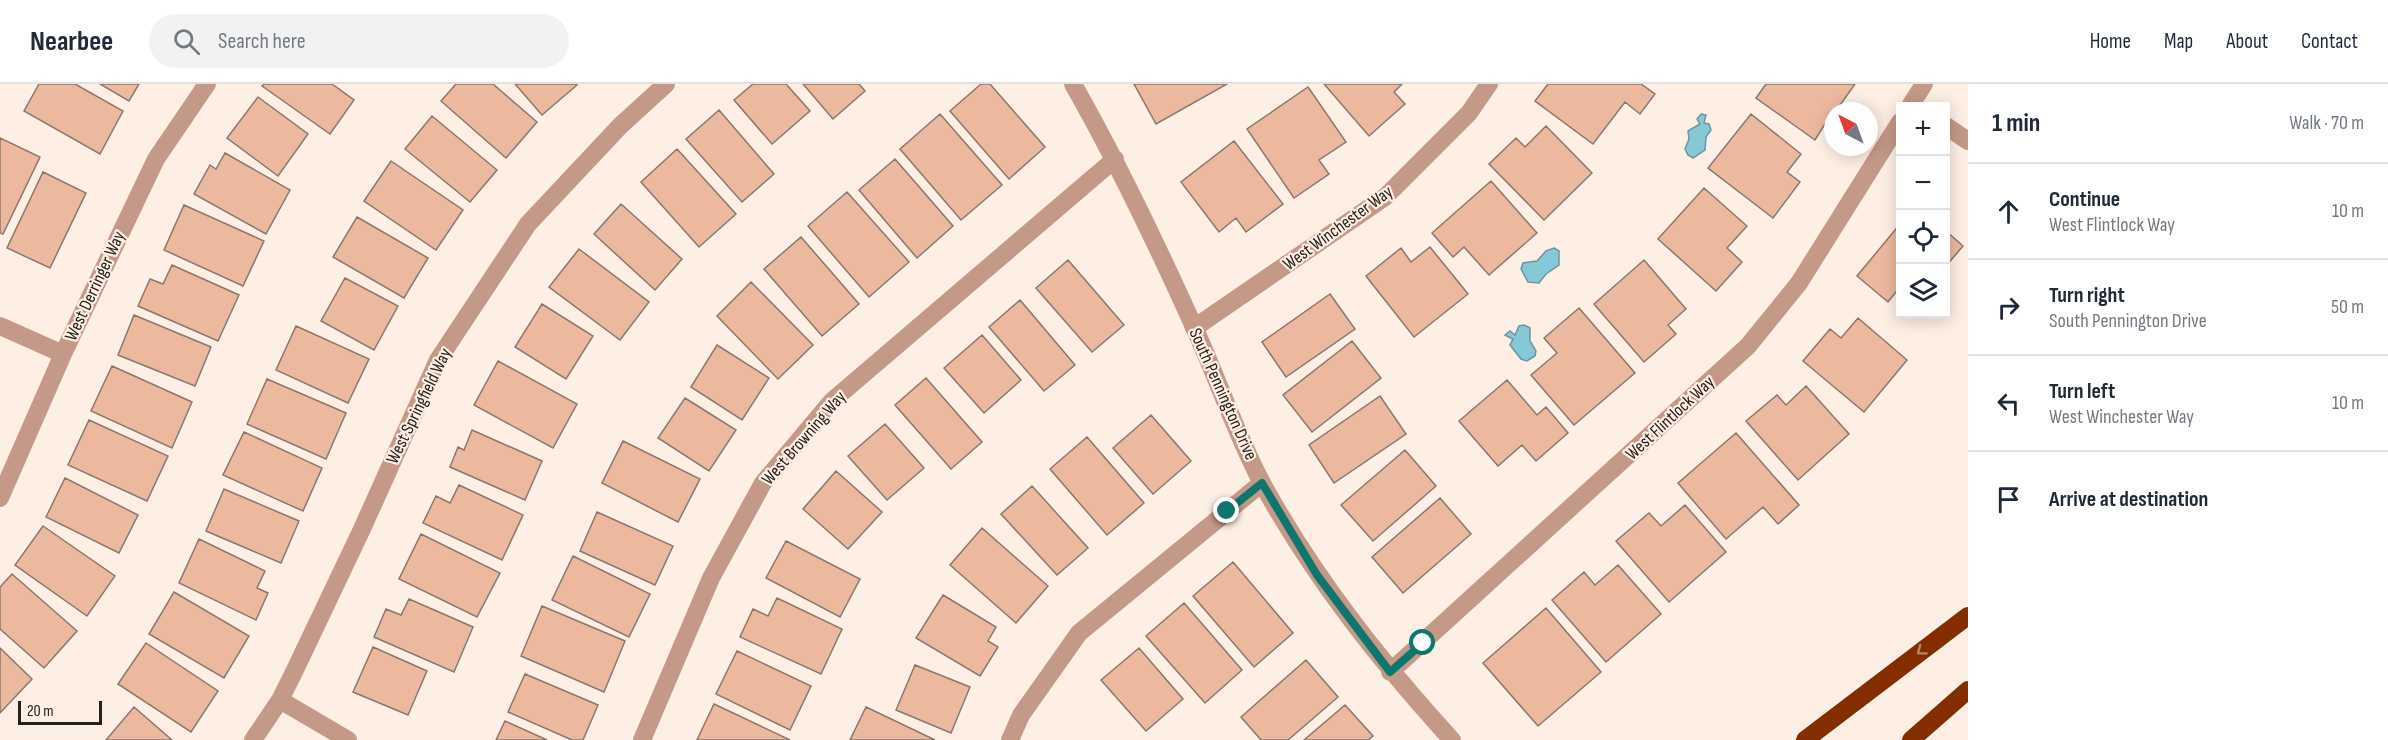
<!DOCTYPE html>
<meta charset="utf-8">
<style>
body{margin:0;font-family:"Sofia Sans Condensed",sans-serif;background:#f2f2f3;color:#1f2937}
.controls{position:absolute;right:18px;top:18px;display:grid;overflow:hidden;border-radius:0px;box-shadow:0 3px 15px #0003}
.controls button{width:54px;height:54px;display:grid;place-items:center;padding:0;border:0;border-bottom:2px solid #e0e1e3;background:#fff;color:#1f2937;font:30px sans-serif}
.compass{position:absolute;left:1824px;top:18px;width:54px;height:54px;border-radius:50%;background:#fff;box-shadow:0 3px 15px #0003;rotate:319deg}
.scale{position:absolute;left:18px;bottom:15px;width:84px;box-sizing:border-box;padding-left:6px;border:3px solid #28211d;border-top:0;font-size:16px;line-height:21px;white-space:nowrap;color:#28211d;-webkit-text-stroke:4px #feefe5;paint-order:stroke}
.stop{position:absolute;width:18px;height:18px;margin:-14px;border:4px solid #0f766e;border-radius:50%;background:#fff}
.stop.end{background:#0f766e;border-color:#fff;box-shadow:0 2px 6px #0008}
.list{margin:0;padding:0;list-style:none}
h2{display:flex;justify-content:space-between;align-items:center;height:78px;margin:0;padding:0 24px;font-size:26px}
h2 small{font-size:20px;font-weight:400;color:#747a83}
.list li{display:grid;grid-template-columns:39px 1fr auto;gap:18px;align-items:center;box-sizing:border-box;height:96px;padding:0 24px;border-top:2px solid #e0e1e3}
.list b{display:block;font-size:22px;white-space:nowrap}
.list p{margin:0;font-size:20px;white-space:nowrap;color:#747a83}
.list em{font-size:20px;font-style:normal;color:#747a83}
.icon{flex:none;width:33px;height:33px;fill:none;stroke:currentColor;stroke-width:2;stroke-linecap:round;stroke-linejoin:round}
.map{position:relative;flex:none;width:1968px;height:656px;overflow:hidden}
header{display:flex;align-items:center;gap:36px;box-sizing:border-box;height:84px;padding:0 30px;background:#fff;border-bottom:2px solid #e0e1e3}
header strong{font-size:28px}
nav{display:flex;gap:33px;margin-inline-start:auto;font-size:21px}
.search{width:420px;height:54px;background:#f2f2f3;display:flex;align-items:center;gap:15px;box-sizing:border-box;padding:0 21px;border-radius:33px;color:#747a83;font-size:22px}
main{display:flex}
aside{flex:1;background:#fff}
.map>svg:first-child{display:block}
</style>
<header>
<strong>Nearbee</strong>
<div class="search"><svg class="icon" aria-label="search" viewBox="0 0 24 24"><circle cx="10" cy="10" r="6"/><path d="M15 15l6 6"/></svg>Search here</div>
<nav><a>Home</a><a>Map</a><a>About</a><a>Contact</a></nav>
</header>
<main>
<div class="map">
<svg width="1968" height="656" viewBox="0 0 1968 656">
<rect width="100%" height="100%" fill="#feefe5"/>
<path fill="#87c8d7" stroke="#6a969f" stroke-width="1.5" d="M1701 30 1706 31 1704 39 1709 40 1711 46 1706 53 1705 66 1693 74 1688 71 1685 65 1689 55 1688 47 1700 40 1697 35Z
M1554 164 1559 167V181L1546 190 1539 199 1528 198 1521 185 1523 179 1537 177 1546 167Z
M1524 241 1530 244V257L1536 267 1535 272 1527 277 1521 275 1510 261 1513 255 1505 251 1510 247 1515 251 1519 242Z"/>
<path fill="#ecb99f" stroke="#8a776e" stroke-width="1.5" d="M39 0H75L123 27 100 70 24 27Z
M100 0H139L129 17Z
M264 0H332L354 16 330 50 262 2Z
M456 0H493L537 38 506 74 441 17Z
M515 0H575L577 1 542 31Z
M753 0H786L810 27 772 60 734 16Z
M803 0H859L865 7 833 35Z
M981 0H990L1045 63 1009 95 950 27Z
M1134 0H1227L1156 40Z
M1324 0H1402L1394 8 1405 20 1369 52Z
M1548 0H1641L1655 10 1640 30 1625 18 1593 60 1535 17Z
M1766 0H1855L1836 27H1833L1815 56 1756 14Z
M1308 3 1346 58 1319 76 1329 90 1294 114 1247 45Z
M258 13 308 50 278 92 227 54Z
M719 26 774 90 742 118 686 55Z
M940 30 1002 101 961 136 900 65Z
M1751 30 1801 70 1787 88 1800 98 1773 134 1708 84Z
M432 32 497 86 470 118 405 65Z
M1546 42 1592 89 1544 136 1489 80 1516 54 1525 63Z
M0 54 40 73 3 150 0 149Z
M1234 57 1283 120 1246 148 1236 134 1219 148 1181 98Z
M677 65 736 130 699 163 641 98Z
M225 69 290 106 266 150 194 110 210 81 216 85Z
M895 75 953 142 917 174 859 106Z
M391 77 463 126 436 166 364 117Z
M43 88 86 109 50 184 7 164Z
M1491 97 1537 149 1489 191 1464 163 1453 173 1432 149Z
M1704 104 1747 142 1727 164 1742 178 1716 207 1658 155Z
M847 108 909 178 869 213 808 142Z
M621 120 682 175 655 206 594 150Z
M184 121 264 157 243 202 164 166Z
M357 133 428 174 404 214 333 173Z
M1900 140V203L1888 218 1857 192Z
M1946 147 1963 162 1946 182Z
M801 153 859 220 822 252 764 185Z
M1430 163 1468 210 1414 253 1366 192 1401 164 1411 178Z
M579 165 649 218 620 256 549 203Z
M1068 176 1124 241 1092 268 1036 204Z
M1644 176 1686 225 1668 241 1676 250 1644 278 1594 220Z
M172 181 239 211 218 257 138 222 150 195 163 200Z
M345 194 398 222 374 266 321 237Z
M751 198 813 261 778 295 717 232Z
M1330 210 1355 245 1286 293 1262 258Z
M1020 216 1075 281 1044 307 989 243Z
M542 220 593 252 566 295 515 263Z
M1579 224 1635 289 1574 341 1531 291 1557 269 1544 254Z
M134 231 211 263 195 302 118 271Z
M1858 234 1907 276 1864 328 1803 277 1830 245 1841 254Z
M296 242 369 275 348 319 276 286Z
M982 251 1021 296 984 329 944 284Z
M1352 257 1381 294 1312 348 1283 311Z
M717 261 769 294 742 336 691 303Z
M498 277 577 320 553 364 474 321Z
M112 282 192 318 172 364 91 327Z
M926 294 982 358 951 385 895 321Z
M267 295 346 329 326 375 247 340Z
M1507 296 1537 331 1546 323 1568 349 1536 377 1522 361 1498 382 1459 337Z
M1806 302 1849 350 1798 396 1746 337 1777 311 1786 321Z
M1380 312 1406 350 1334 399 1309 361Z
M685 314 736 346 709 387 658 354Z
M1151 331 1191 377 1153 410 1113 364Z
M89 336 168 372 147 417 68 381Z
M885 340 924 384 887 416 848 372Z
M472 346 542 377 525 416 450 383 458 363 464 366Z
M244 348 322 384 303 427 223 391Z
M1736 349 1799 421 1778 440 1763 423 1726 455 1678 399Z
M1087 353 1144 419 1107 451 1050 385Z
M623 357 700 395 678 438 602 399Z
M1405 366 1436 402 1373 457 1341 421Z
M836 387 882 428 848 465 803 425Z
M65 394 138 431 119 469 46 433Z
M459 401 523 431 502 476 423 439 436 412 450 419Z
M1032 402 1088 464 1057 491 1001 430Z
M224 405 299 437 281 479 206 447Z
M1440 414 1471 450 1403 509 1372 473Z
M1685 421 1726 468 1669 518 1616 457 1649 429 1661 442Z
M597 428 673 462 655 501 580 467Z
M43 442 115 492 87 532 15 481Z
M982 444 1048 502 1016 539 950 481Z
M421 450 500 489 477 533 399 495Z
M199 455 265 487 257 504 268 509 256 536 179 499Z
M786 457 860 495 840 533 766 494Z
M573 472 650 510 629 553 552 516Z
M1233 478 1293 549 1254 583 1193 512Z
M1618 481 1661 530 1606 578 1552 516 1584 488 1595 501Z
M12 490 77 547 44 584 0 545V503Z
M174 508 249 552 224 594 149 550Z
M943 511 996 543 988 557 998 563 980 592 916 554Z
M777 514 842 545 821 590 740 553 753 525 768 532Z
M409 515 473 543 454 588 374 553 386 525 401 531Z
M1184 519 1242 586 1205 619 1146 552Z
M542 522 625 557 604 608 521 572Z
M1546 524 1601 588 1538 642 1483 579Z
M146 559 218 607 191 648 118 600Z
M373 563 427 587 408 631 353 608Z
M0 564 32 595 0 629Z
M1139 564 1183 615 1146 647 1101 596Z
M737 567 811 602 790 646 716 610Z
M1306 576 1338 613 1288 656H1261L1241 633Z
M915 581 970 603 951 649 896 626Z
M525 590 598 621 583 656H572L508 628Z
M714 620 790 656H697Z
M1345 621 1373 652 1368 656H1304Z
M134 623 172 656H106Z
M866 623 935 656H850Z
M505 637 547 656H496Z"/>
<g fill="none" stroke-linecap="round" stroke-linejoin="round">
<path stroke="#c59988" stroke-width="18" d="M1073 0C1118 79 1157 161 1194 243 1218 295 1236 351 1263 401 1315 495 1380 577 1452 656
M1910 22 1924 0
M1946 42 1968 57
M0 242 63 270
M1194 244 1385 113 1469 29 1489 0
M0 414 63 270 156 75 207 0
M1390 588 1748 262 1799 199 1900 38
M280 616 348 656
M253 656 280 616 294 588 362 445 438 276 528 140 620 42 666 0
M642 656 711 494 763 399 832 317 1115 75
M1010 656 1021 631 1079 549 1262 399"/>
<path stroke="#842e00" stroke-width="18" d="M1805 656 1968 532
M1911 656 1968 606"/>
</g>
<defs><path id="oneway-chevron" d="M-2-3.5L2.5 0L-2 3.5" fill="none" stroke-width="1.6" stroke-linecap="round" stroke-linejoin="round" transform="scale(1.5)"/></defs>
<use stroke="#bb8567" href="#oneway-chevron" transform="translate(1921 567) rotate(143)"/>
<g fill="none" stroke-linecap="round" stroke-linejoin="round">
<path stroke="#0f766e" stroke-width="8" d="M1227 427 1262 399 1317 491 1390 588 1423 559"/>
</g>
<g text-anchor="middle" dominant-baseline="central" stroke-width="4.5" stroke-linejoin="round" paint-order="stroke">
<g font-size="18" fill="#28211d" stroke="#feefe5">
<text transform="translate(1338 144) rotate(-36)">West Winchester Way</text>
<text transform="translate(95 202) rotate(-65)">West Derringer Way</text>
<text transform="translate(1223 310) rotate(66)">South Pennington Drive</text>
<text transform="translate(419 322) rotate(-64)">West Springfield Way</text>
<text transform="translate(1670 334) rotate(-43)">West Flintlock Way</text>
<text transform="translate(804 354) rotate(-49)">West Browning Way</text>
</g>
</g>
</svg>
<div class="controls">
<button>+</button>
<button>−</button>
<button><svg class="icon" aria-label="locate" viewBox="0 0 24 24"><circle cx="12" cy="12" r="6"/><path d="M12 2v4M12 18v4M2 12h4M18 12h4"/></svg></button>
<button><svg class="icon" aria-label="layers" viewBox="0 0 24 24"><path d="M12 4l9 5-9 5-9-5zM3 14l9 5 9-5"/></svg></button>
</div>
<svg class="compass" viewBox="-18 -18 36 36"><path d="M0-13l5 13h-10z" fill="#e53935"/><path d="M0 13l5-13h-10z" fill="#747a83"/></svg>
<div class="scale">20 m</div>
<div class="stop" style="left:1423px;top:559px"></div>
<div class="stop end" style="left:1227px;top:427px"></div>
</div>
<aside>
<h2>1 min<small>Walk · 70 m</small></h2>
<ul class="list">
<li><svg class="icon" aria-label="ahead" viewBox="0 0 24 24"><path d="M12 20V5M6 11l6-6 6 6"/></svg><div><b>Continue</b><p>West Flintlock Way</p></div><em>10 m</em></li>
<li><svg class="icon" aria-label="right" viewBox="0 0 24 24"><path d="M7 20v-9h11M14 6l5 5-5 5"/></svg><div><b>Turn right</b><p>South Pennington Drive</p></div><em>50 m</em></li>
<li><svg class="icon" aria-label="left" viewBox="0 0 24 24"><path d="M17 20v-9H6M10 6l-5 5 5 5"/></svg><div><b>Turn left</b><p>West Winchester Way</p></div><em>10 m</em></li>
<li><svg class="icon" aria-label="arrive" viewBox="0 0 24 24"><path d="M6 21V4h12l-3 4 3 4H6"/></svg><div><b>Arrive at destination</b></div></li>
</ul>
</aside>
</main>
